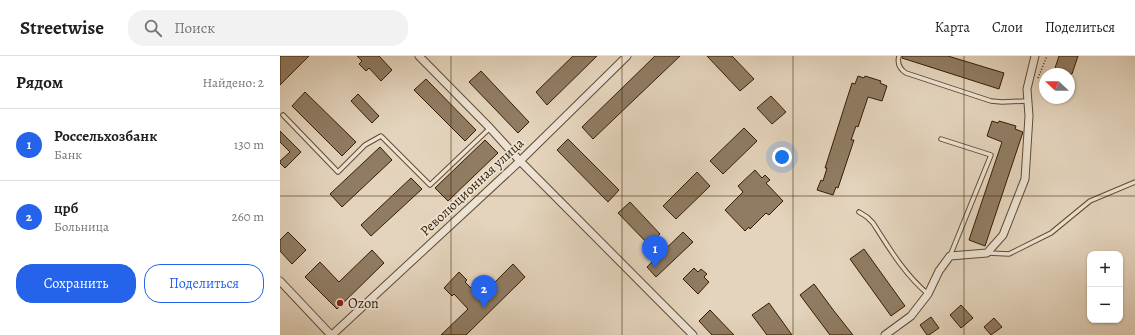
<!DOCTYPE html>
<html lang="ru">
<meta charset="utf-8">
<style>
body{margin:0;font-family:Alegreya,serif;background:#f2f2f2;color:#202124}
.controls{position:absolute;right:12px;bottom:12px;display:grid;overflow:hidden;border-radius:8px;box-shadow:0 1px 3px #0004}
.controls button{width:36px;height:36px;display:grid;place-items:center;padding:0;border:0;border-bottom:1px solid #e0e0e0;background:#fff;color:#202124;font:20px sans-serif}
.compass{position:absolute;left:759px;top:12px;width:36px;height:36px;border-radius:50%;background:#fff;box-shadow:0 1px 3px #0004;rotate:292deg}
.you{position:absolute;left:502px;top:101px;width:14px;height:14px;margin:-10px;border:3px solid #fff;border-radius:50%;background:#1a73e8;box-shadow:0 0 0 6px #1a73e833}
.badge{display:grid;place-items:center;width:26px;height:26px;border-radius:50%;background:#2563eb;color:#fff;font-size:13px;font-weight:700}
.pin{position:absolute;translate:-50% -33px;filter:drop-shadow(0 1px 2px #0008)}
.pin::after{content:'';position:absolute;top:21px;width:14px;height:12px;background:inherit;clip-path:polygon(0 0,100% 0,50% 100%)}
.list{margin:0;padding:0;list-style:none}
h2{display:flex;justify-content:space-between;align-items:center;height:52px;margin:0;padding:0 16px;font-size:17px}
h2 small{font-size:13px;font-weight:400;color:#757577}
.list li{display:grid;grid-template-columns:26px 1fr auto;gap:12px;align-items:center;box-sizing:border-box;height:72px;padding:0 16px;border-top:1px solid #e0e0e0}
.list b{display:block;font-size:15px;white-space:nowrap}
.list p{margin:0;font-size:13px;white-space:nowrap;color:#757577}
.list em{font-size:13px;font-style:normal;color:#757577}
.actions{display:flex;gap:8px;padding:12px 16px}
.actions a{flex:1;padding:9px 0;border:1px solid #2563eb;border-radius:16px;text-align:center;font-size:14px;color:#2563eb}
.actions .main{background:#2563eb;color:#fff}
.icon{flex:none;width:22px;height:22px;fill:none;stroke:currentColor;stroke-width:2;stroke-linecap:round;stroke-linejoin:round}
.map{position:relative;flex:none;width:855px;height:279px;overflow:hidden}
header{display:flex;align-items:center;gap:24px;box-sizing:border-box;height:56px;padding:0 20px;background:#fff;border-bottom:1px solid #e0e0e0}
header strong{font-size:19px}
nav{display:flex;gap:22px;margin-inline-start:auto;font-size:14px}
.search{width:280px;height:36px;background:#f2f2f2;display:flex;align-items:center;gap:10px;box-sizing:border-box;padding:0 14px;border-radius:16px;color:#757577;font-size:15px}
main{display:flex}
aside{flex:1;background:#fff}
.map>svg:first-child{display:block}
</style>
<header>
<strong>Streetwise</strong>
<div class="search"><svg class="icon" aria-label="search" viewBox="0 0 24 24"><circle cx="10" cy="10" r="6"/><path d="M15 15l6 6"/></svg>Поиск</div>
<nav><a>Карта</a><a>Слои</a><a>Поделиться</a></nav>
</header>
<main>
<aside>
<h2>Рядом<small>Найдено: 2</small></h2>
<ul class="list">
<li><span class="badge">1</span><div><b>Россельхозбанк</b><p>Банк</p></div><em>130 m</em></li>
<li><span class="badge">2</span><div><b>црб</b><p>Больница</p></div><em>260 m</em></li>
</ul>
<div class="actions"><a class="main">Сохранить</a><a>Поделиться</a></div>
</aside>
<div class="map">
<svg width="855" height="279" viewBox="0 0 855 279">
<rect width="100%" height="100%" fill="#e4d4bd"/>
<filter id="stains"><feTurbulence type="fractalNoise" baseFrequency=".005" numOctaves="4"/><feColorMatrix values="0 0 0 0 .2 0 0 0 0 .09 0 0 0 0 .02 0 0 0 .5 -.17"/></filter>
<radialGradient id="worn" r=".72"><stop offset=".6" stop-color="#630" stop-opacity="0"/><stop offset="1" stop-color="#630" stop-opacity=".3"/></radialGradient>
<path fill="#907c63" stroke="#361d01" d="M0 0H29L0 29Z
M77 0H99L112 14 101 25 89 12 86 15 79 8 82 5Z
M293 0H317L267 49 256 36Z
M375 0H400L313 83 302 71Z
M427 0H452L474 23 460 35Z
M622 0H668L724 17 719 33 622 2Z
M779 0H798L792 18H773Z
M201 15 249 66 238 77 189 26Z
M578 20 584 22 585 20 601 25 600 27 607 30 602 45 588 41 578 71 576 70 571 84H574L558 132 556 131 553 139 537 134 541 124 543 125 547 112H545L572 27 575 28Z
M146 23 196 74 185 85 134 34Z
M25 36 76 86 62 100 12 50Z
M78 38 99 60 92 67 71 45Z
M491 40 506 56 492 68 477 52Z
M712 65 718 67 719 65 736 70 735 73 743 76 705 190 689 184 722 86 707 80Z
M464 72 477 85 443 118 430 105Z
M0 75 21 96 5 112 0 107V105L10 96 0 86Z
M288 83 339 134 328 146 277 94Z
M205 84 218 97 168 145 155 132Z
M100 91 112 104 62 151 50 138Z
M475 114 482 122 485 119 490 124 486 127 503 145 489 159 486 157 470 173 469 171 465 175 445 154 463 136 458 130Z
M417 116 430 130 396 163 383 150Z
M131 122 142 133 91 180 81 169Z
M350 146 380 178 369 189 338 157Z
M8 176 26 194 12 208 0 195V184Z
M403 176 413 186 376 221 367 211Z
M584 193 625 250 611 260 570 203Z
M92 194 104 207 57 253 25 221 40 206 59 226Z
M233 208 245 221 241 225 186 279H161L188 253 174 238 172 240 164 232 179 216 187 224 185 226 200 241Z
M414 212 418 216 421 213 427 218 424 221 429 226 418 238 403 223Z
M534 228 554 255 573 279H550L520 239Z
M489 247 512 279H487L472 259Z
M681 249 693 262 681 272 670 259Z
M430 254 454 279H432L419 265Z
M651 261 659 272 649 279H647L640 269Z
M714 262 722 271 711 279 704 271Z"/>
<g fill="none" stroke-linecap="round" stroke-linejoin="round">
<defs>
<path id="service" d="M619 0C617 7 620 13 626 17L711 45 722 46 747 45
M3 59 58 116 85 89 101 80 150 129 210 72
M661 83 711 99 670 200
M579 156 587 161 593 167C609 192 625 219 648 238
M708 197 729 198 771 177 810 145 855 126"/>
<path id="minor" d="M139 0 210 72 240 105 413 279
M0 225 51 279
M52 279 240 105 347 0
M605 279 631 260 648 238 659 215 670 200 707 197 723 179 745 123 749 60 747 33 755 0"/>
</defs>
<use href="#service" stroke="#624b30" stroke-width="5.5"/>
<use href="#minor" stroke="#624b30" stroke-width="9"/>
<path stroke="#361d01" stroke-width="1.5" stroke-dasharray="1 2" stroke-linecap="butt" d="M758 22 767 0"/>
<use href="#service" stroke="#ede3d4" stroke-width="3.5"/>
<use href="#minor" stroke="#ede3d4" stroke-width="7"/>
</g>
<path fill="none" stroke="#361d01" stroke-width="1" stroke-opacity="0.55" d="M171 0V279M342 0V279M513 0V279M684 0V279M0 140H855"/>
<circle fill="#8f2418" stroke="#ede3d4" stroke-width="1.5" cx="60" cy="247" r="4"/>
<g text-anchor="middle" dominant-baseline="central" stroke-width="3.5" stroke-linejoin="round" paint-order="stroke">
<g font-size="14" fill="#361d01" stroke="#ede3d4">
<text transform="translate(192 131) rotate(-43)">Революционная улица</text>
</g>
<g font-size="14" fill="#361d01" stroke="#ede3d4" text-anchor="start">
<text x="68" y="247">Ozon</text>
</g>
</g>
<rect width="100%" height="100%" filter="url(#stains)"/>
<rect width="100%" height="100%" fill="url(#worn)"/>
</svg>
<div class="controls">
<button>+</button>
<button>−</button>
</div>
<svg class="compass" viewBox="-18 -18 36 36"><path d="M0-13l5 13h-10z" fill="#e53935"/><path d="M0 13l5-13h-10z" fill="#757577"/></svg>
<div class="you"></div>
<div class="pin badge" style="left:375px;top:212px">1</div>
<div class="pin badge" style="left:204px;top:252px">2</div>
</div>
</main>
